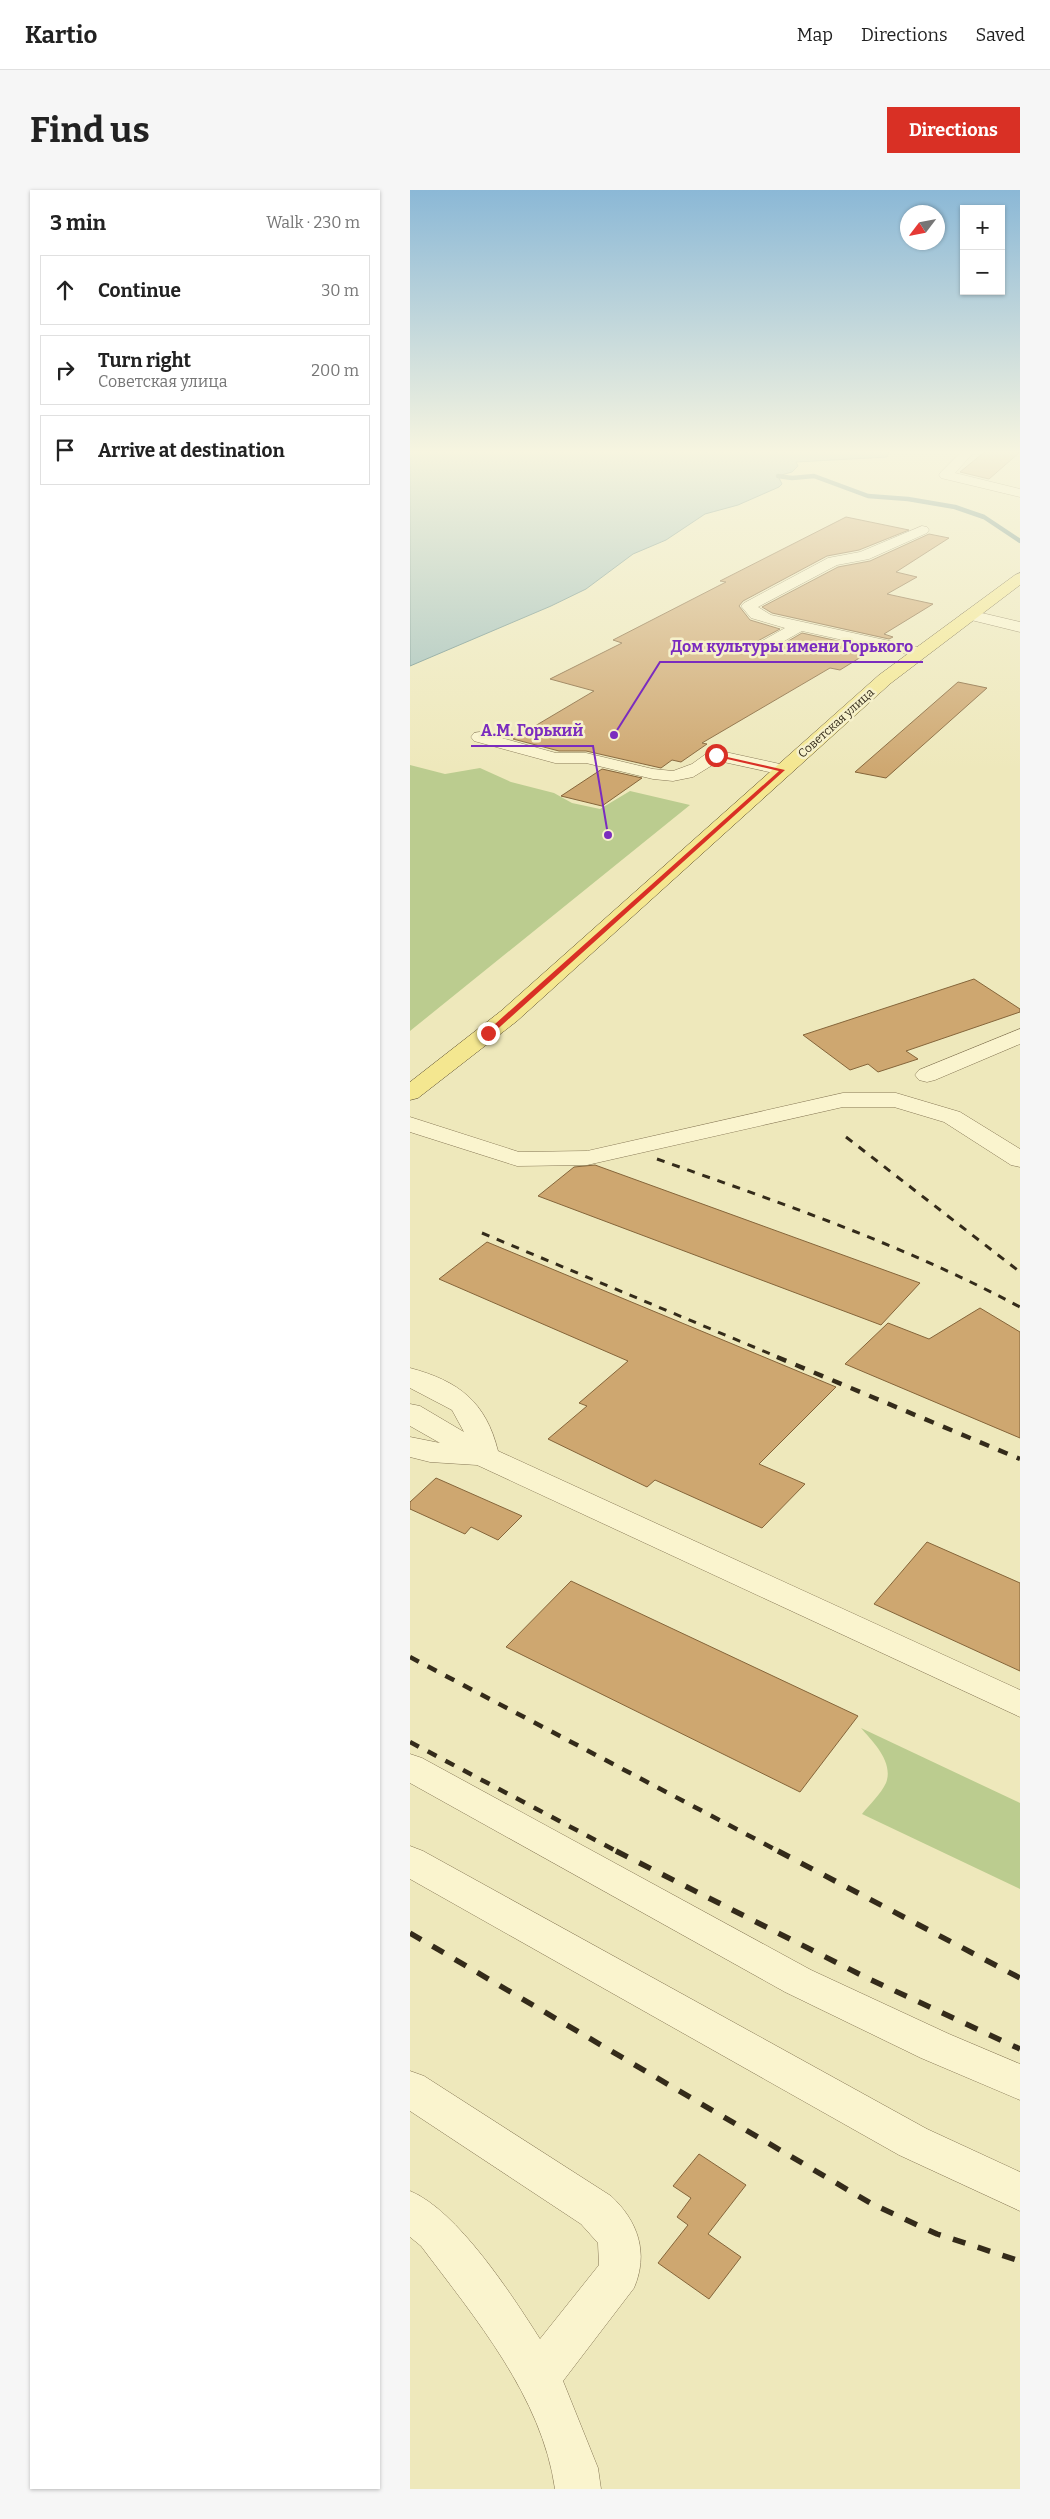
<!DOCTYPE html>
<meta charset="utf-8">
<style>
body{margin:0;font-family:Bitter,serif;background:#f6f6f6;color:#222}
.controls{position:absolute;right:15px;top:15px;display:grid;overflow:hidden;border-radius:0px;box-shadow:0 1px 4px #0004}
.controls button{width:45px;height:45px;display:grid;place-items:center;padding:0;border:0;border-bottom:1px solid #e0e0e0;background:#fff;color:#222;font:25px sans-serif}
.compass{position:absolute;left:490px;top:15px;width:45px;height:45px;border-radius:50%;background:#fff;box-shadow:0 1px 4px #0004;rotate:238deg}
.stop{position:absolute;width:15px;height:15px;margin:-11px;border:4px solid #d93025;border-radius:50%;background:#fff}
.stop.end{background:#d93025;border-color:#fff;box-shadow:0 1px 5px #0008}
.list{margin:0;padding:0;list-style:none}
h2{display:flex;justify-content:space-between;align-items:center;height:65px;margin:0;padding:0 20px;font-size:21px}
h2 small{font-size:16px;font-weight:400;color:#767676}
.list li{display:grid;grid-template-columns:32px 1fr auto;gap:15px;align-items:center;box-sizing:border-box;height:70px;margin:0 10px 10px;padding:0 10px;border:1px solid #e0e0e0;border-radius:0px}
.list b{display:block;font-size:19px;white-space:nowrap}
.list p{margin:0;font-size:16px;white-space:nowrap;color:#767676}
.list em{font-size:16px;font-style:normal;color:#767676}
.icon{flex:none;width:28px;height:28px;fill:none;stroke:currentColor;stroke-width:2;stroke-linecap:round;stroke-linejoin:round}
.map{position:relative;flex:none;width:610px;height:2299px;overflow:hidden;border-radius:0px}
header{display:flex;align-items:center;gap:30px;box-sizing:border-box;height:70px;padding:0 25px;background:#fff;border-bottom:1px solid #e0e0e0}
header strong{font-size:24px}
nav{display:flex;gap:28px;margin-inline-start:auto;font-size:18px}
.intro{display:flex;align-items:center;justify-content:space-between;box-sizing:border-box;height:120px;padding:0 30px}
h1{margin:0;font-size:35px}
.button{padding:12px 22px;border-radius:0px;background:#d93025;color:#fff;font-size:18px;font-weight:700}
main{display:flex;gap:30px;padding:0 30px}
aside{flex:1;background:#fff;border-radius:0px;box-shadow:0 1px 4px #0004}
.map>svg:first-child{display:block}
</style>
<header>
<strong>Kartio</strong>
<nav><a>Map</a><a>Directions</a><a>Saved</a></nav>
</header>
<div class="intro"><h1>Find us</h1><a class="button">Directions</a></div>
<main>
<aside>
<h2>3 min<small>Walk · 230 m</small></h2>
<ul class="list">
<li><svg class="icon" aria-label="ahead" viewBox="0 0 24 24"><path d="M12 20V5M6 11l6-6 6 6"/></svg><div><b>Continue</b></div><em>30 m</em></li>
<li><svg class="icon" aria-label="right" viewBox="0 0 24 24"><path d="M7 20v-9h11M14 6l5 5-5 5"/></svg><div><b>Turn right</b><p>Советская улица</p></div><em>200 m</em></li>
<li><svg class="icon" aria-label="arrive" viewBox="0 0 24 24"><path d="M6 21V4h12l-3 4 3 4H6"/></svg><div><b>Arrive at destination</b></div></li>
</ul>
</aside>
<div class="map">
<svg width="610" height="2299" viewBox="0 0 610 2299">
<rect width="100%" height="100%" fill="#eee8bb"/>
<path fill="#bbcc8f" d="M0 575 35 584 70 578 101 592 144 603 162 613 190 619 220 601 280 615 0 841Z
M451 1538 610 1613V1699L452 1624C459 1615 471 1604 476 1593 484 1572 463 1552 451 1538Z"/>
<path fill="#a0bfbb" stroke="#678c8a" d="M0 260H480L477 267 386 272 388 276 382 282 368 286 372 294 369 297 328 315 295 324 256 350 223 364 176 399 141 416 0 476Z"/>
<g fill="none" stroke-linecap="round" stroke-linejoin="round">
<path stroke="#678c8a" stroke-width="4.5" d="M368 286 382 288 404 286 458 306 498 309 545 317 574 327 610 351"/>
</g>
<path fill="#cea770" stroke="#85653a" d="M577 260H610V262L579 289 550 282Z
M436 327 499 340 449 360 417 366 333 411 329 416 340 430 370 439 342 454 339 460 343 464H356L392 443 464 459 430 480 420 478 292 553 297 554 271 572 262 570 251 578 176 561H149L103 549 184 501 140 489 212 453 203 450 316 392 310 391Z
M519 344 539 348 486 382 507 387 477 404 523 414 474 444 483 447 479 449 362 423 352 417 428 377 460 371Z
M548 492 577 498 476 588 445 582Z
M192 579 232 588 192 616 151 606Z
M564 789 610 819V822L496 861 508 869 468 882 458 874 440 880 393 845Z
M185 975 510 1093 471 1135 128 1006 164 977Z
M77 1052 426 1197 349 1274 395 1294 352 1338 245 1290 237 1297 138 1249 177 1216 169 1213 218 1171 29 1089Z
M570 1118 610 1142V1248L435 1174 478 1133 519 1149Z
M26 1288 112 1326 88 1350 61 1337 55 1344 0 1319V1312Z
M517 1352 610 1393V1481L464 1414Z
M161 1391 448 1526 390 1602 96 1457Z
M289 1964 336 1995 298 2044 331 2067 299 2109 248 2073 278 2035 267 2027 281 2008 263 1996Z"/>
<g fill="none" stroke-linecap="round" stroke-linejoin="round">
<defs>
<path id="minor" d="M553 260H566L545 283 610 299V307L531 288 529 285 531 282Z
M512 336 517 337 519 340 517 343 459 369 427 375 348 417 361 425 516 459 518 462 516 465 510 467 392 441 355 462H343L341 459 343 456 375 438 341 428 331 416 334 413 418 368 450 362Z
M559 420 610 432V442L553 428 551 425Z
M70 542 146 563H176L243 579 263 581 282 574 300 561 306 560 379 576 382 580 379 584 373 585 309 571 283 587 263 591 243 589 176 573H145L64 551 61 547 64 543Z
M610 839V854L525 890 517 892 509 890 505 885 509 880Z
M433 903H486L550 922 610 959V977L601 975 534 932 484 917H433L177 975 107 976 0 942V927L109 962 177 961Z
M0 1178C49 1191 76 1212 88 1261L610 1500V1527L67 1275 20 1272 0 1267V1247L30 1253 0 1236V1214L10 1216 54 1242 42 1220 0 1198Z
M0 1564 12 1568 401 1780 539 1844 610 1874V1910L511 1868 375 1802 0 1593Z
M0 1656 13 1661 517 1939 610 1982V2021L489 1965 0 1689Z
M0 1881 14 1886 201 2006C228 2031 239 2063 224 2098L153 2191 188 2278 191 2299H145C132 2207 65 2128 11 2056L0 2047V2001C47 2020 102 2105 130 2149L189 2075 188 2053 171 2034 0 1921Z"/>
<path id="major" d="M610 383V395L481 493 107 831 8 908 0 910V892L91 821 469 485 605 385Z"/>
</defs>
<use href="#minor" stroke="#867755" stroke-width="1"/>
<use href="#major" stroke="#53442a" stroke-width="1"/>
<use href="#minor" fill="#faf4ce" fill-rule="evenodd"/>
<use href="#major" fill="#f4e790" fill-rule="evenodd"/>
<path stroke="#342b1a" stroke-width="3" stroke-dasharray="8 8" stroke-linecap="butt" d="M436 947 610 1082
M247 969C371 1013 494 1055 610 1117
M72 1043 370 1168"/>
<path stroke="#342b1a" stroke-width="4.5" stroke-dasharray="10 10" stroke-linecap="butt" d="M367 1167 610 1269
M0 1467 370 1662
M0 1552 208 1662"/>
<path stroke="#342b1a" stroke-width="5.5" stroke-dasharray="13 13" stroke-linecap="butt" d="M206 1661 455 1787 610 1859
M368 1661 610 1788
M0 1743 462 2014 527 2044 610 2071"/>
</g>
<linearGradient id="sky" x2="0" y2="1"><stop stop-color="#8bb8d6"/><stop offset="0.45" stop-color="#f7f5e0"/><stop offset="1" stop-color="#f7f5e0" stop-opacity="0"/></linearGradient>
<rect width="610" height="582" fill="url(#sky)"/>
<path fill="#d93025" d="M304 564 375 580 81 845H76V842L369 581 304 566Z"/>
<g text-anchor="middle" dominant-baseline="central" stroke-width="5" stroke-linejoin="round" paint-order="stroke">
<g font-size="12" fill="#342b1a" stroke="#f6f1cb">
<text transform="translate(426 533) rotate(-42)">Советская улица</text>
</g>
</g>
<path fill="none" stroke="#7b2cbf" stroke-width="2" d="M204 545L250 472H513M198 645L183 556H61"/>
<g fill="#7b2cbf" stroke="#f6f1cb" stroke-width="2">
<circle cx="204" cy="545" r="5"/>
<circle cx="198" cy="645" r="5"/>
</g>
<g font-size="16" text-anchor="middle" font-weight="bold" fill="#7b2cbf" stroke="#f6f1cb" stroke-width="5" stroke-linejoin="round" paint-order="stroke">
<text x="382" y="462">Дом культуры имени Горького</text>
<text x="122" y="546">А.М. Горький</text>
</g>
</svg>
<div class="controls">
<button>+</button>
<button>−</button>
</div>
<svg class="compass" viewBox="-18 -18 36 36"><path d="M0-13l5 13h-10z" fill="#e53935"/><path d="M0 13l5-13h-10z" fill="#767676"/></svg>
<div class="stop" style="left:306px;top:565px"></div>
<div class="stop end" style="left:78px;top:843px"></div>
</div>
</main>
